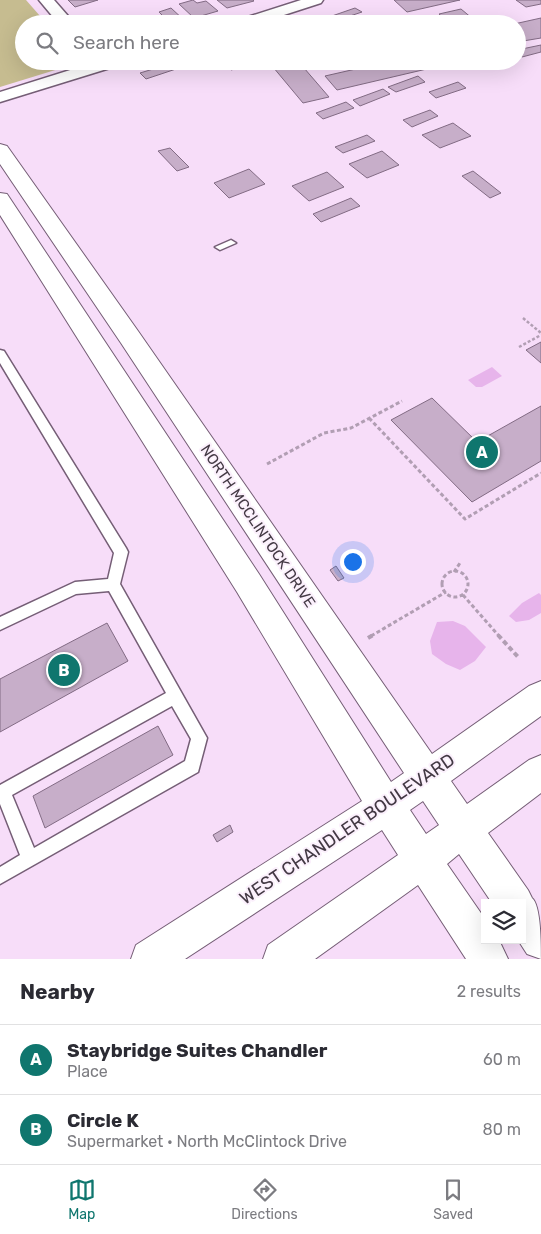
<!DOCTYPE html>
<meta charset="utf-8">
<style>
body{margin:0;font-family:Rubik,sans-serif;background:#f2f2f3;color:#2b2b33}
.controls{position:absolute;right:15px;bottom:15px;display:grid;overflow:hidden;border-radius:0px;box-shadow:0 5px 20px #0002}
.controls button{width:45px;height:45px;display:grid;place-items:center;padding:0;border:0;border-bottom:1px solid #e1e1e2;background:#fff;color:#2b2b33;font:25px sans-serif}
.you{position:absolute;left:352px;top:561px;width:18px;height:18px;margin:-12px;border:4px solid #fff;border-radius:50%;background:#1a73e8;box-shadow:0 0 0 8px #1a73e833}
.badge{display:grid;place-items:center;width:32px;height:32px;border-radius:50%;background:#0f766e;color:#fff;font-size:16px;font-weight:700}
.pin{position:absolute;translate:-50% -50%;border:2px solid #fff;box-shadow:0 1px 5px #0006}
.list{margin:0;padding:0;list-style:none}
h2{display:flex;justify-content:space-between;align-items:center;height:65px;margin:0;padding:0 20px;font-size:21px}
h2 small{font-size:16px;font-weight:400;color:#7c7c81}
.list li{display:grid;grid-template-columns:32px 1fr auto;gap:15px;align-items:center;box-sizing:border-box;height:70px;padding:0 20px;border-top:1px solid #e1e1e2}
.list b{display:block;font-size:19px;white-space:nowrap}
.list p{margin:0;font-size:16px;white-space:nowrap;color:#7c7c81}
.list em{font-size:16px;font-style:normal;color:#7c7c81}
.icon{flex:none;width:28px;height:28px;fill:none;stroke:currentColor;stroke-width:2;stroke-linecap:round;stroke-linejoin:round}
.map{position:relative;flex:none;width:541px;height:959px;overflow:hidden}
.search{position:absolute;background:#fff;box-shadow:0 5px 20px #0002;left:15px;right:15px;top:15px;height:55px;display:flex;align-items:center;gap:12px;box-sizing:border-box;padding:0 18px;border-radius:28px;color:#7c7c81;font-size:19px}
.sheet{height:205px;background:#fff}
nav{display:flex;justify-content:space-around;align-items:center;box-sizing:border-box;height:70px;border-top:1px solid #e1e1e2;background:#fff;font-size:14px;color:#7c7c81}
nav a{display:grid;justify-items:center;gap:2px}
nav .on{color:#0f766e}
.map>svg:first-child{display:block}
</style>
<div class="map">
<svg width="541" height="959" viewBox="0 0 541 959">
<rect width="100%" height="100%" fill="#f7ddf9"/>
<path fill="#c6bc90" d="M0 0H26L47 24H24V61L78 63 0 87Z"/>
<path fill="#e7b4eb" d="M492 367 502 376 482 387H476L468 380Z
M539 593 541 595V613L529 620 516 622 509 616 522 603Z
M453 621 465 626 486 647 475 661 460 670 446 664 432 654 430 641 437 622Z"/>
<g fill="none" stroke-linecap="round" stroke-linejoin="round">
<path fill="#e7b4eb" fill-rule="evenodd" d="M62 61H67L78 73V75H74Z"/>
</g>
<path fill="#c7aec9" stroke="#826b84" d="M68 0H98L75 7Z
M193 0 197 3 206 1 218 11 194 18 179 4Z
M217 0H253L254 1 227 8Z
M394 0H460L407 12Z
M516 0H541V4L526 7Z
M171 8 185 21 174 24H152L147 19 162 15 159 12Z
M355 8 362 12 335 21 329 17Z
M461 9 479 24H450L439 14Z
M419 16 428 24H400L397 21Z
M541 18V38L517 42V24H514Z
M541 45V52L522 57 517 53V50Z
M223 61H237L242 67 231 70Z
M268 61H298L329 97 303 103Z
M391 61H424L431 68 337 90 325 76Z
M442 61H472L449 67Z
M173 63 179 68 146 79 140 73Z
M418 76 425 82 396 92 388 87Z
M458 82 466 88 436 98 429 92Z
M383 89 390 94 360 106 353 100Z
M346 102 354 108 323 119 316 113Z
M430 110 438 116 412 127 403 120Z
M453 123 471 136 440 148 422 135Z
M367 135 375 141 343 153 335 147Z
M170 148 189 167 177 171 158 151Z
M382 151 399 165 367 178 349 164Z
M249 169 265 184 229 198 214 183Z
M473 171 501 193 490 198 462 176Z
M327 172 344 187 309 201 292 186Z
M351 198 360 206 321 222 313 214Z
M541 342V363L526 350Z
M432 398 477 442 541 406V461L472 502 391 420Z
M336 566 344 578 338 581 330 570Z
M107 623 128 661 0 732V679Z
M158 726 173 755 45 828 33 796Z
M230 825 233 832 217 842 213 835Z"/>
<g fill="none" stroke-linecap="round" stroke-linejoin="round">
<defs>
<path id="lane" d="M231 240 236 243 220 250 215 247Z
M0 350 4 351 126 548 128 552 120 584 207 738 198 772 0 884V867L20 855 0 804V785L166 693 109 591 76 594 0 630V617L75 582 108 579 114 553 0 363ZM172 706 191 739 185 761 34 848 12 795Z"/>
<path id="street" d="M39 0H54L75 24H59Z
M301 0H323L321 3 256 24H233L235 21Z
M99 61H125L123 64 0 102V92Z"/>
<path id="secondary" d="M0 144 7 146 138 331 432 754 529 686 541 681V716L451 781 467 804 529 760 541 755V793L488 833 528 890 532 898C541 905 541 944 541 959L527 954 518 940H522V903H492L459 854 447 864 485 919V940H499L508 959H466L418 885 315 959H263L268 945 398 855 382 830 185 959H131L136 945 362 801 237 592 0 215V193L7 194 259 574 391 782 404 773 121 343 0 164ZM423 801 439 825 426 834 410 810Z"/>
</defs>
<use href="#lane" stroke="#755e76" stroke-width="3"/>
<use href="#street" stroke="#755e76" stroke-width="3"/>
<use href="#secondary" stroke="#755e76" stroke-width="2"/>
<path stroke="#b19eb3" stroke-width="2.5" stroke-dasharray="3 2" stroke-linecap="butt" d="M523 318 541 333
M519 347 541 335"/>
<path stroke="#b19eb3" stroke-width="3" stroke-dasharray="4 2.5" stroke-linecap="butt" d="M369 418 465 519 541 473
M267 464 324 433 351 428 402 401
M442 584a13 13 0 1 1 26 0a13 13 0 1 1-26 0Z
M454 572 460 563
M463 595 499 636
M371 636 446 592"/>
<path stroke="#b19eb3" stroke-width="4" stroke-dasharray="5 3" stroke-linecap="butt" d="M498 635 519 658
M368 638 373 635"/>
<use href="#lane" fill="#fff" fill-rule="evenodd"/>
<use href="#street" fill="#fff" fill-rule="evenodd"/>
<use href="#secondary" fill="#fff" fill-rule="evenodd"/>
</g>
<g text-anchor="middle" dominant-baseline="central" stroke-width="4" stroke-linejoin="round" paint-order="stroke">
<g font-size="15" fill="#433944" stroke="#fbf0fc">
<text transform="translate(258 526) rotate(56)">NORTH MCCLINTOCK DRIVE</text>
</g>
<g font-size="18" fill="#433944" stroke="#fbf0fc">
<text transform="translate(347 829) rotate(-34)">WEST CHANDLER BOULEVARD</text>
</g>
</g>
</svg>
<div class="controls">
<button><svg class="icon" aria-label="layers" viewBox="0 0 24 24"><path d="M12 4l9 5-9 5-9-5zM3 14l9 5 9-5"/></svg></button>
</div>
<div class="you"></div>
<div class="pin badge" style="left:482px;top:452px">A</div>
<div class="pin badge" style="left:64px;top:670px">B</div>
<div class="search"><svg class="icon" aria-label="search" viewBox="0 0 24 24"><circle cx="10" cy="10" r="6"/><path d="M15 15l6 6"/></svg>Search here</div>
</div>
<section class="sheet">
<h2>Nearby<small>2 results</small></h2>
<ul class="list">
<li><span class="badge">A</span><div><b>Staybridge Suites Chandler</b><p>Place</p></div><em>60 m</em></li>
<li><span class="badge">B</span><div><b>Circle K</b><p>Supermarket · North McClintock Drive</p></div><em>80 m</em></li>
</ul>
</section>
<nav>
<a class="on"><svg class="icon" aria-label="map" viewBox="0 0 24 24"><path d="M3 6l6-2 6 2 6-2v14l-6 2-6-2-6 2zM9 4v14M15 6v14"/></svg>Map</a>
<a><svg class="icon" aria-label="directions" viewBox="0 0 24 24"><path d="M12 3l9 9-9 9-9-9zM9 14v-3h6M13 9l2 2-2 2"/></svg>Directions</a>
<a><svg class="icon" aria-label="saved" viewBox="0 0 24 24"><path d="M7 4h10v16l-5-4-5 4z"/></svg>Saved</a>
</nav>
